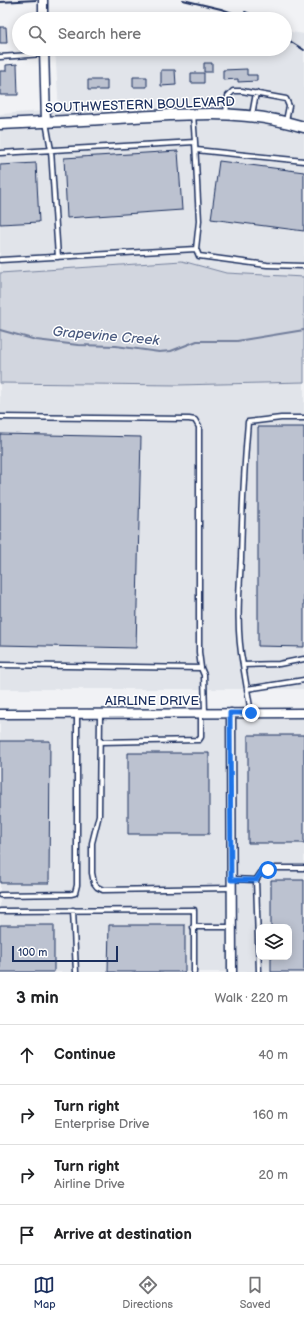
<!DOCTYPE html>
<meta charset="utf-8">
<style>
body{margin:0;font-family:"Balsamiq Sans",sans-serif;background:#f2f2f2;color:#202124}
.controls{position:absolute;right:12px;bottom:12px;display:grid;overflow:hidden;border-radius:8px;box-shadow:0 2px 10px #0003}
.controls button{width:36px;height:36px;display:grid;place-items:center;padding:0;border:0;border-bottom:1px solid #e0e0e0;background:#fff;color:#202124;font:20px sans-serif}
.scale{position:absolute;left:12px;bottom:10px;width:106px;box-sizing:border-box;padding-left:4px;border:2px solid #1b2f5e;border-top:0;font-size:11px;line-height:14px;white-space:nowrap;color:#1b2f5e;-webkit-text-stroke:3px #fff;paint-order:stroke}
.stop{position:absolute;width:12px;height:12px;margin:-9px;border:3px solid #1a73e8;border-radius:50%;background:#fff}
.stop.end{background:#1a73e8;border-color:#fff;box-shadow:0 1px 4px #0008}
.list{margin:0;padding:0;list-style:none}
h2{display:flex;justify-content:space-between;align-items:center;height:52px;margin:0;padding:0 16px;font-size:17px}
h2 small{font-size:13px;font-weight:400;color:#757577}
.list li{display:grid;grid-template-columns:26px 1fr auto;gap:12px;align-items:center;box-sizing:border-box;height:60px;padding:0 16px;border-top:1px solid #e0e0e0}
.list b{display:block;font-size:15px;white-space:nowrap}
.list p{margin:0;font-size:13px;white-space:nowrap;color:#757577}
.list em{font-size:13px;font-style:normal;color:#757577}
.icon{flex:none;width:22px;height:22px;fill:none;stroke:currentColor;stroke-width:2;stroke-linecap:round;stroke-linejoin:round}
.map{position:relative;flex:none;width:304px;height:972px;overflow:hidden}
.search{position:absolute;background:#fff;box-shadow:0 2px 10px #0003;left:12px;right:12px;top:12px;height:44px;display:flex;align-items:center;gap:10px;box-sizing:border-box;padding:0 14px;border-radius:22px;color:#757577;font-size:15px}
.sheet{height:292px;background:#fff}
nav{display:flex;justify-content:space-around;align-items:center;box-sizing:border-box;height:56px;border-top:1px solid #e0e0e0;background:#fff;font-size:11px;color:#757577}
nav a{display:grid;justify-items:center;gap:2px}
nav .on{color:#1b2f5e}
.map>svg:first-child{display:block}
</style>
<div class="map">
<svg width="304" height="972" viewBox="0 0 304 972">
<rect width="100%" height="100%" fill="#f1f2f5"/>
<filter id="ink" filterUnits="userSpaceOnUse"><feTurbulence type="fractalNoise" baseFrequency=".025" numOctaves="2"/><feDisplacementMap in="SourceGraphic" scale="8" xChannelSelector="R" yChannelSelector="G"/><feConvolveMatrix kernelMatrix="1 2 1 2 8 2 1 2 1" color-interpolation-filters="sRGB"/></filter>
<g filter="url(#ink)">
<path fill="#e1e4ea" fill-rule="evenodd" d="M285 31 304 34V277L226 273 182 261 0 273V114L59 110 55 49H285Z
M304 382V689H0V383L178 385Z
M0 719H304V972H0ZM259 927H289V957H259Z"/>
<path fill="#d2d6df" stroke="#76829e" d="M182 261 226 273 304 277V382L178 385 0 383V273Z"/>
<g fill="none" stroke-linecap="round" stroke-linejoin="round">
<path stroke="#707c9a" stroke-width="2" d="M0 330 36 340 78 345 116 346 159 352 171 351 197 341H237L304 330"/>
</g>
<path fill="#bcc2d0" stroke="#1b2f5e" d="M0 27H6L7 43H0Z
M204 63H212V72H204Z
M17 64 18 95H0V71H6V65Z
M247 69V75H257V81L238 82V79L223 80V70Z
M161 70H175L176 85 161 86Z
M191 73H204V83H191Z
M133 77H147V87H133Z
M88 80H107V90H88Z
M178 151 182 210 67 218 64 158Z
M219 161 304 172V231L211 219Z
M36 163 39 222 0 224V165Z
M258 427H304V647L258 646Z
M0 434 141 437 136 648 0 645Z
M248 735H304V843H248Z
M0 741H50L49 883H0Z
M128 753H209V834H128Z
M271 880H304V972H271V957H289V927H271Z
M0 925H54V972H0Z
M109 925H185V972H108Z"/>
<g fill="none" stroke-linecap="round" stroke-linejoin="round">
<defs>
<path id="service" d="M0 57 44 54
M226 113 228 96 233 91H242L286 99 289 106 286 121
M193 114 195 142
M252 115 256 93
M46 122 51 150 58 257
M196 150 304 161
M0 153 195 142 199 221 196 249 0 260
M196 249 199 256 267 265 304 266
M0 417 189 419 195 420 199 427V652L201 668 204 675 205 713
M0 665 201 668
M243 665C236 630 239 594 241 559 242 513 244 468 248 422L281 418H304
M247 689 304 680
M251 713 243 665 279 664 304 659
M100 714 99 815 92 843V873L94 883 97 887 103 890 231 888
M100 742 199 740 201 737V713
M232 879 256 880
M0 895 71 894 75 893 77 885V714
M73 910 76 972
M0 911 194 910V972
M193 927H231
M259 972 256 880 262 871 276 868H304"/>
<path id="minor" d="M43 0V19
M44 49 46 122
M231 713 232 972
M0 714 304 713"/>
<path id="tertiary" d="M0 124C45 122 90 120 134 117 196 114 244 109 304 127"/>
</defs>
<use href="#service" stroke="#1b2f5e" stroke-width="7"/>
<use href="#minor" stroke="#1b2f5e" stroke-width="11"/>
<use href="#tertiary" stroke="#1b2f5e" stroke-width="13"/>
<use href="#service" stroke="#fff" stroke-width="4"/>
<use href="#minor" stroke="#fff" stroke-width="8"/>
<use href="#tertiary" stroke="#fff" stroke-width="10"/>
<path stroke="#1b2f5e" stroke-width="2" d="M183 0 221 9 250 19
M0 2 36 0
M245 12 262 19
M285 38 304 50"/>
</g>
</g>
<g fill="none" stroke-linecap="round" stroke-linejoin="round" filter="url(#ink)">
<path stroke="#1a73e8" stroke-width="5" d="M251 713H230L231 880H256L262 871 268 870"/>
</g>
<g text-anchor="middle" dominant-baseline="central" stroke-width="3" stroke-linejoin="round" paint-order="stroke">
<g font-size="13" fill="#1b2f5e" stroke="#fff">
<text transform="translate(140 105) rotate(-2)">SOUTHWESTERN BOULEVARD</text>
<text x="152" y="701">AIRLINE DRIVE</text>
</g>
<g font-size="14" font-style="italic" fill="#4c5c81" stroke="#fff">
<text transform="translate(106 336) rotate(5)">Grapevine Creek</text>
</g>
</g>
</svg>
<div class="controls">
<button><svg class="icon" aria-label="layers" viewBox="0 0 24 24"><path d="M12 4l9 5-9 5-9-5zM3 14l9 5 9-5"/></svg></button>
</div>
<div class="scale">100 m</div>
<div class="stop" style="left:268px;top:870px"></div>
<div class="stop end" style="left:251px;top:713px"></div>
<div class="search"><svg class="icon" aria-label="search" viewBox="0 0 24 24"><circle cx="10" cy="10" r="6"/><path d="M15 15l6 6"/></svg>Search here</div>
</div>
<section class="sheet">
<h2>3 min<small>Walk · 220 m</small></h2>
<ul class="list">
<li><svg class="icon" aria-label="ahead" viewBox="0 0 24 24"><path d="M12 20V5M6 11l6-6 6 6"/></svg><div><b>Continue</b></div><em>40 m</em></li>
<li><svg class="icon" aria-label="right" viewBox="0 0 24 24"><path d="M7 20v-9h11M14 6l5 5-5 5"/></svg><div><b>Turn right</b><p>Enterprise Drive</p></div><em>160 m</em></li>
<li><svg class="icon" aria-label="right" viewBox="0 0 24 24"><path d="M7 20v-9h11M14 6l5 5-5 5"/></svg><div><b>Turn right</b><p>Airline Drive</p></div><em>20 m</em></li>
<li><svg class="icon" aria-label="arrive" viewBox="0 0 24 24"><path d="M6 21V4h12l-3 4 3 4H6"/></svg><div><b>Arrive at destination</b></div></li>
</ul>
</section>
<nav>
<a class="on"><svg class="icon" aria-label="map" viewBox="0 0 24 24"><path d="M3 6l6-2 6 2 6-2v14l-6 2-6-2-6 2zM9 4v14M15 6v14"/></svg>Map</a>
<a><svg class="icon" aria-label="directions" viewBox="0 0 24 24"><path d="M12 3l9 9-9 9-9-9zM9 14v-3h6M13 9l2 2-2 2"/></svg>Directions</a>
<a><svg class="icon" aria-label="saved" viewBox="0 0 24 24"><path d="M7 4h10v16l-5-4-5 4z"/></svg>Saved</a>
</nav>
